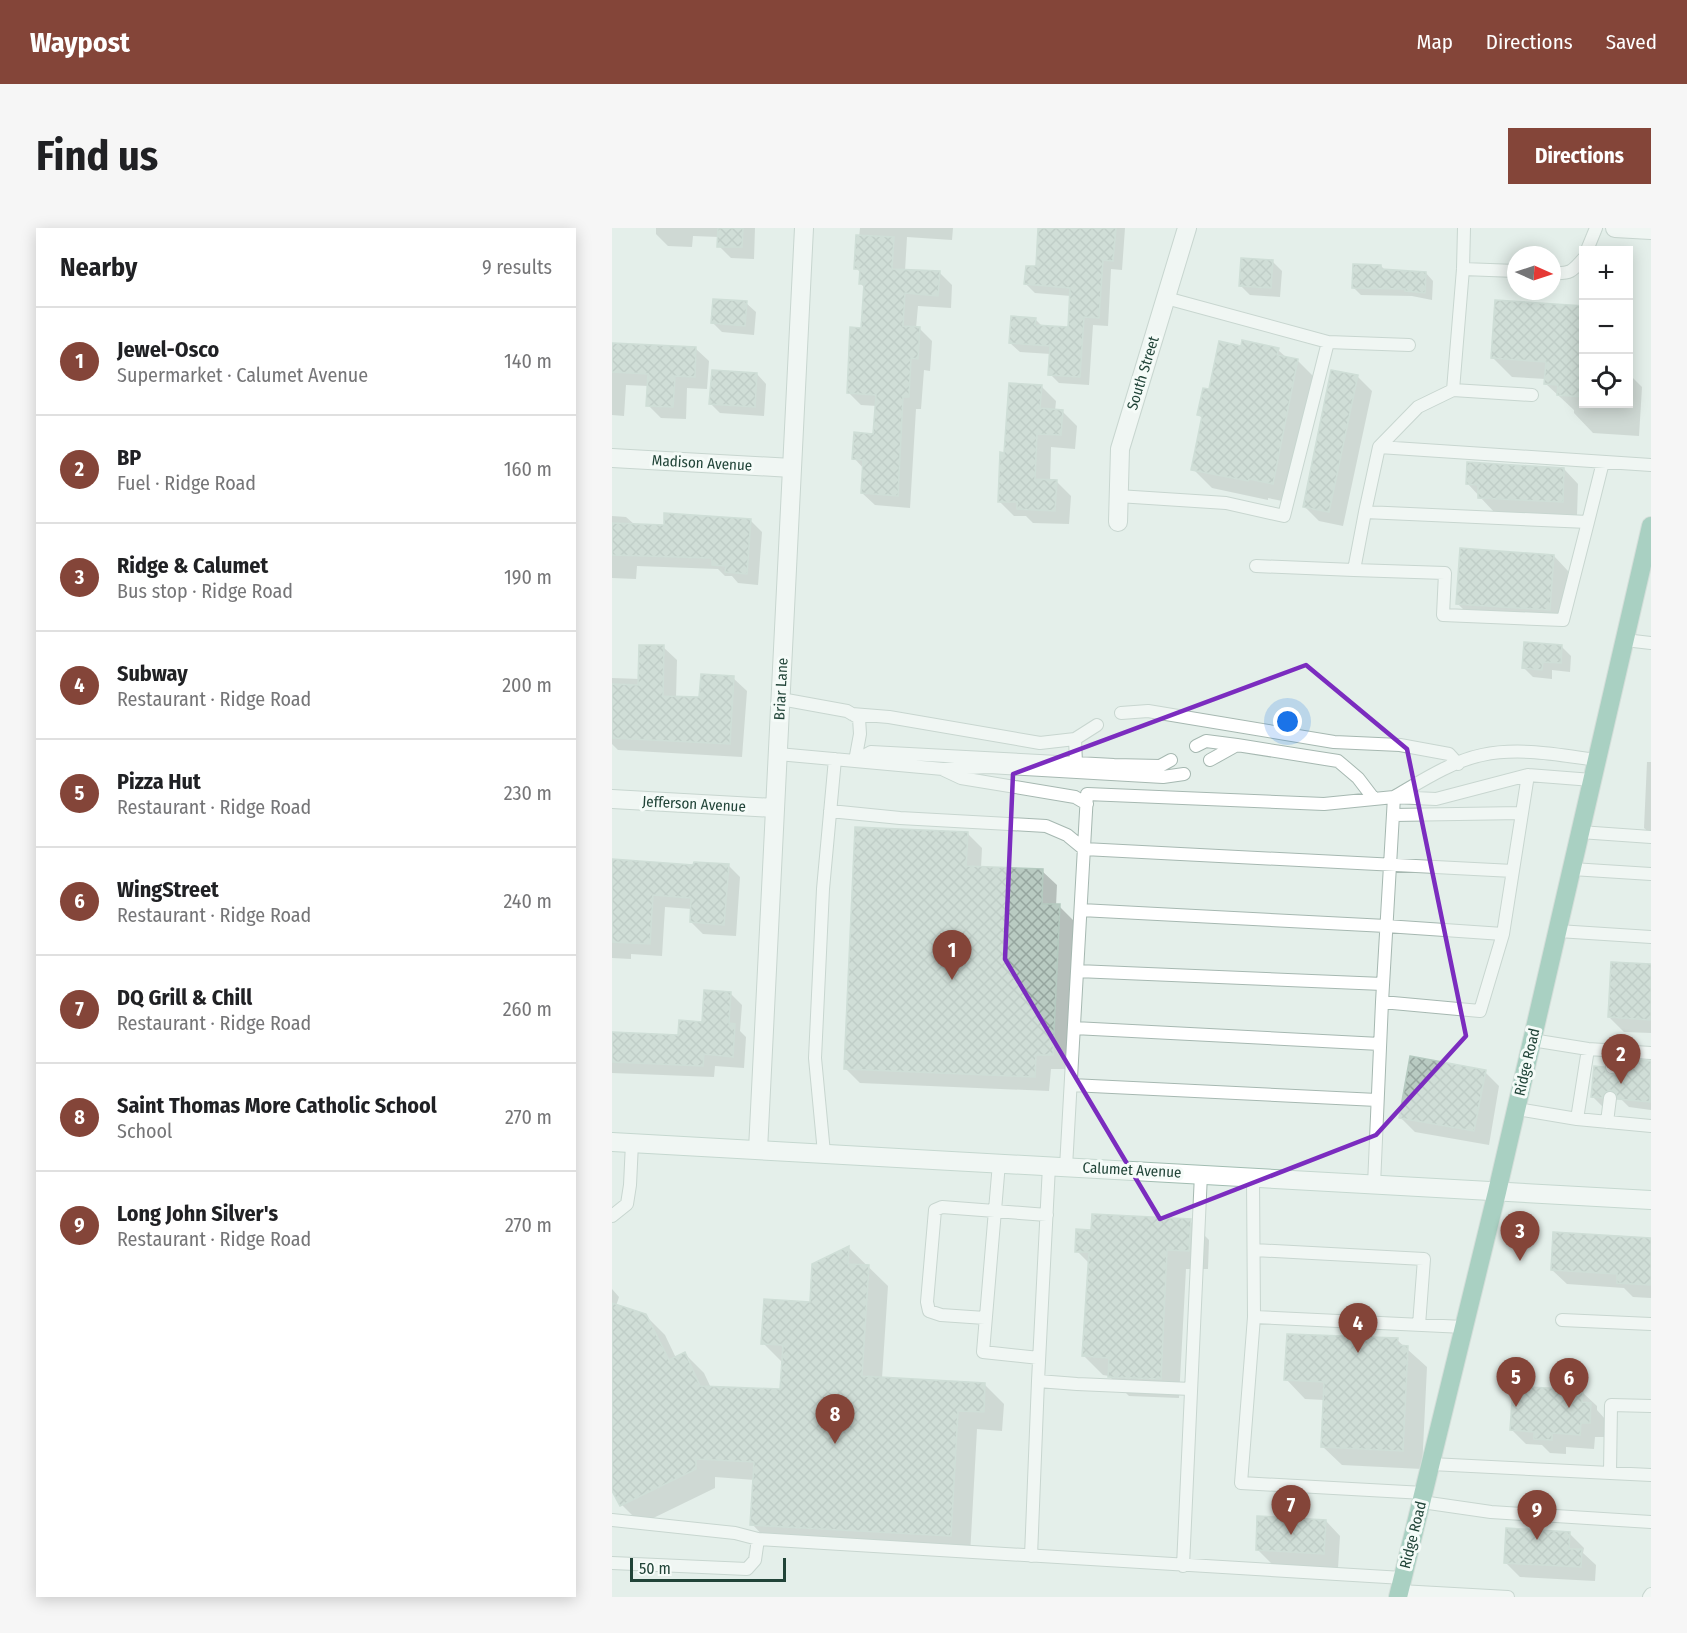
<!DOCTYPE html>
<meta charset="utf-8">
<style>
body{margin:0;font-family:"Fira Sans Condensed",sans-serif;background:#f6f6f6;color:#202124}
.controls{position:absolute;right:18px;top:18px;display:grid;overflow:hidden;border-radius:0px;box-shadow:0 3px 15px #0003}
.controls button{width:54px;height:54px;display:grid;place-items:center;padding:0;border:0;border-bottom:2px solid #e0e0e0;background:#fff;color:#202124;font:30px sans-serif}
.compass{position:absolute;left:895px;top:18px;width:54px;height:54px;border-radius:50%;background:#fff;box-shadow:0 3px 15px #0003;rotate:93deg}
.scale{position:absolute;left:18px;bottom:15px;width:156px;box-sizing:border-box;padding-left:6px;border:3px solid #214438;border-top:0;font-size:16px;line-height:21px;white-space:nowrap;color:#214438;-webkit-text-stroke:4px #f5fbf8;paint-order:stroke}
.you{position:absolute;left:676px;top:494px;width:21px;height:21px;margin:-15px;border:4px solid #fff;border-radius:50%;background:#1a73e8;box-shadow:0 0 0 9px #1a73e833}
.badge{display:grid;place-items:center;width:39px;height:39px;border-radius:50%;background:#844539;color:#fff;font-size:20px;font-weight:700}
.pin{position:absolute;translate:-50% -50px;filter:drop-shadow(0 2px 3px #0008)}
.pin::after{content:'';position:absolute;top:32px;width:21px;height:18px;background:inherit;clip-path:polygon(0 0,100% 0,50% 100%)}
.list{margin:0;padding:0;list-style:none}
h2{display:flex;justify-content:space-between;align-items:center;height:78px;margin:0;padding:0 24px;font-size:26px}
h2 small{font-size:20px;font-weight:400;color:#757577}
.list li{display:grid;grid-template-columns:39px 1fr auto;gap:18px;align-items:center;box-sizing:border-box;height:108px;padding:0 24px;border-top:2px solid #e0e0e0}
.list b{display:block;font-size:22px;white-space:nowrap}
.list p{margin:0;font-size:20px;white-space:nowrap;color:#757577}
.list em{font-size:20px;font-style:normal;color:#757577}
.icon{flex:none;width:33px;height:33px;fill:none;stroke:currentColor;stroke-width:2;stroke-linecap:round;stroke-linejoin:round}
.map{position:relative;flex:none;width:1039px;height:1369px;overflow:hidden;border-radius:0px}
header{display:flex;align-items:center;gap:36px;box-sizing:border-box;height:84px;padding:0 30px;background:#844539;color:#fff}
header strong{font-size:28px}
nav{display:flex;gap:33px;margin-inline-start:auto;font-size:21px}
.intro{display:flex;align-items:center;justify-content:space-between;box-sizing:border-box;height:144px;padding:0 36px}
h1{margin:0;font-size:42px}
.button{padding:15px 27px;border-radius:0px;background:#844539;color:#fff;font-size:21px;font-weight:700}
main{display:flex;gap:36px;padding:0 36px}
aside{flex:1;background:#fff;border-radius:0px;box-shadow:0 3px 15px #0003}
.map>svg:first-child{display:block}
</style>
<header>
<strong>Waypost</strong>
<nav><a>Map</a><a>Directions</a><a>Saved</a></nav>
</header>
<div class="intro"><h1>Find us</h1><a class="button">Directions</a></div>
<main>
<aside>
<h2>Nearby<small>9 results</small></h2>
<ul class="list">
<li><span class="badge">1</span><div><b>Jewel-Osco</b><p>Supermarket · Calumet Avenue</p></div><em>140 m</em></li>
<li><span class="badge">2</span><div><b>BP</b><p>Fuel · Ridge Road</p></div><em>160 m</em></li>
<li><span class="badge">3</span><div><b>Ridge &amp; Calumet</b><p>Bus stop · Ridge Road</p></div><em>190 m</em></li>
<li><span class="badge">4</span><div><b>Subway</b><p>Restaurant · Ridge Road</p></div><em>200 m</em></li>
<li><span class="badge">5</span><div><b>Pizza Hut</b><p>Restaurant · Ridge Road</p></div><em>230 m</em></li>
<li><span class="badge">6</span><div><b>WingStreet</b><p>Restaurant · Ridge Road</p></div><em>240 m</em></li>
<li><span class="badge">7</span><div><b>DQ Grill &amp; Chill</b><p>Restaurant · Ridge Road</p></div><em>260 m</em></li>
<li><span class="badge">8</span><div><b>Saint Thomas More Catholic School</b><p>School</p></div><em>270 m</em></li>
<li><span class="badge">9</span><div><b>Long John Silver's</b><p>Restaurant · Ridge Road</p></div><em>270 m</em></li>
</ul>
</aside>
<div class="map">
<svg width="1039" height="1369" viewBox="0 0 1039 1369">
<defs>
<pattern id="building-cross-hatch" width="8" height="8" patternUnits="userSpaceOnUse" patternTransform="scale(1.5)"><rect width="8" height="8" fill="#b9cbc2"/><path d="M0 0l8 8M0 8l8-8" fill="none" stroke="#96a69f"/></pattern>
</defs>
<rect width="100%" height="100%" fill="#e4efea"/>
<path fill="#0003" d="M44 0H143L142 31 119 30 107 18V9L81 8 80 19 56 18 44 6Z
M248 0H341L340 12 295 9 293 43 327 44 340 57 339 80 306 78 304 100H307L320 113 318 143 312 142 309 181H304L298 280 263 277 250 265 252 241 242 230 263 207 265 178 249 177 237 165 250 102 253 60 248 55 249 45 244 40Z
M427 0H513L510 42 499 41 496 98 481 97 477 157 447 155 438 146 439 126 408 124 398 115 423 91 431 99 457 101 459 68 423 65 414 56 426 40Z
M660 33 670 43 668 69 638 67 628 57Z
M769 38 773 42 814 45 821 53 820 72 800 68 749 67 742 60Z
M134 75 144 84 142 107 110 104 101 95Z
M972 79V176H1017V100L1020 104 1017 146 1030 159 1027 208 981 205 962 185V182L934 156V151L900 149 881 130Z
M0 117 84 121 97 133 95 161 75 160 74 191 49 190 36 177 37 158 14 157 12 188 0 187Z
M630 120 666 122 675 130 686 133 705 152 680 275 656 270V272L600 260 581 241 591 191 587 187 598 163Z
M145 146 154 156 152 188 108 185 99 176Z
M745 148 760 163 731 298 707 293 692 278Z
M430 159 444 173 443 183H450L465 198 463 221 439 219 438 253H444L459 268 457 296 421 295 414 288H402L387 273 393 226Z
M952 241 966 256 965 287 882 284 856 256Z
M0 288 14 289 23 297 54 298 138 292 150 304 146 357 126 355 120 348H113L106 341 25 338 24 351 0 350Z
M942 328 956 343 953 396 860 390 845 375Z
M949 418 959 428 958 444 940 442V451L921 449 912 440Z
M51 419 65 432 64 469 89 470 121 450 135 463 130 529 6 522 0 516V450L28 451Z
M1035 534H1039V606L1032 600Z
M355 605 370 620 369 640 430 643 445 657 444 678H447L462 693 455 841H439L437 863 248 855 233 840Z
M0 633 83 638 116 637 128 649 124 708 91 706 79 694 80 681 53 679 50 728 19 726V731L0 730Z
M1001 735 1039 738V805L1012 804 997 789Z
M118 765 130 777 128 803 134 809 132 840 103 838 102 849 0 845V805L68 808 91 796Z
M1019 833 1039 834V882L1017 879 1008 870 1001 874 999 878H990L980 868 991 840 999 848 1019 842Z
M873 844 887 858 877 917 803 904 788 889Z
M578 993 597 1012 596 1041H574L567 1170 517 1168 497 1148 491 1147 472 1128 478 1036 465 1023 481 1004Z
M943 1006 1039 1012V1070L1021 1069 1012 1060 955 1056 940 1042Z
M237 1020 276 1058 270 1150 372 1156 392 1176 390 1203 365 1201 358 1327 159 1316 140 1296 143 1252 103 1249V1260L29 1296 10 1277 0 1260V1061L7 1069 4 1078 33 1087 53 1107 64 1130 73 1126 92 1145 99 1160 170 1163 171 1135 151 1115 199 1076 201 1037Z
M785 1112 815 1139 810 1241 730 1237 710 1218 713 1172 693 1171 674 1151Z
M970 1164 985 1178V1182L993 1191 992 1209H983L982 1221 954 1219V1226L938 1225 930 1217 914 1216 900 1202Z
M714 1293 728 1308 726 1340 660 1336 645 1321Z
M957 1305 972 1320 971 1325 984 1337 983 1353 908 1349 893 1334Z"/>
<path fill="url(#building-cross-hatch)" stroke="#b5cac0" stroke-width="1.5" d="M106 0H131L130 19H105Z
M426 0H504L501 33 491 32 487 90 472 89 468 149 436 147 438 118 397 115 399 88 424 90 423 97 456 99 458 60 412 56 414 38H424Z
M244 7 282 9 280 41 328 43 326 68 293 65 291 98 308 99 306 131 299 130 297 169H291L286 268 249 265 251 232 240 231 242 204 261 206 264 167 235 165 238 99 249 100 252 56H247L248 41H242Z
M629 30 661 32 659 60 627 58Z
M741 36 769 37V41L814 44 813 65 793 63V61L740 60Z
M101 71 135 73 133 98 99 95Z
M883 72 972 78V169L945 167 946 157 932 156 934 134 879 130Z
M630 112 667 120 665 127 686 131 661 256 637 251 636 253 579 242 590 188 585 187 591 160 597 161 607 113 629 118Z
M0 115 84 119 83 149 63 148 61 179 34 178 36 146 0 144Z
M100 142 145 145 143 179 97 176Z
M719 142 746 147 717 284 691 279Z
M397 155 430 157 428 180 451 182 449 207 425 206 423 251 445 252 443 283 405 281V274H386L388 224 392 225Z
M855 234 952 240 951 274 866 270V257L854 256Z
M52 285 139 291 135 346 113 344 114 338 100 337V330L0 327V295L52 297Z
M848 320 942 327 938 382 844 376Z
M912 414 950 417 949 435 931 434 930 442 910 440Z
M27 417H52L51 468 87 469 89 446 122 448 118 516 0 510V456L26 457Z
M243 599 356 604 354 638 431 641 430 676H448L441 827H424L423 849 232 841Z
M0 631 81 637 82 634 117 636 112 697 78 694 79 670 41 667 38 716 0 714Z
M999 734 1039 736V792L996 789Z
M92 762 119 764 117 795 123 796 121 829 92 826 91 838 0 834V804L66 807 67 792 90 794Z
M798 828 874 842 862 903 787 890Z
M1018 832 1039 833 1038 874 1006 871 1003 864 998 862 992 865 990 870 979 869 982 838 992 839 995 846 1000 847 1004 846 1008 840 1018 841Z
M480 986 579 991 577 1023 555 1022 549 1151 496 1149 497 1130 470 1128 477 1024H463L464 1001 479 1002Z
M941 1004 1039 1010V1057L1005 1055V1046L939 1042Z
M237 1018 236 1036 257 1037 250 1148 373 1155 372 1184 346 1183 339 1308 138 1297 142 1234 84 1231V1241L8 1278 0 1263V1075L34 1086 57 1132 73 1124 88 1158 168 1161 171 1117 149 1116 152 1071 198 1074 200 1036Z
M675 1106 786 1110 785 1117 796 1118 791 1223 709 1219 712 1154 672 1152Z
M901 1158 971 1162 970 1174 979 1175 978 1195H969L968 1207 940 1205V1212L922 1211V1204L898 1202Z
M645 1288 714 1292 712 1326 644 1322Z
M894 1300 958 1304 957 1321H970L969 1339 892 1335Z"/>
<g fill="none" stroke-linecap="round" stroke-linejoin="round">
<defs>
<path id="service" d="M975 22 984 0
M851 41 904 43
M940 45C958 46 960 44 972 30
M716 114 797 117
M841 162 920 167
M767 219 806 179 841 162 851 41 852 0
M506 268 614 275 672 288 716 114 554 70
M976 294 991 234
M644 338 742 342 753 284
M742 342 833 345 831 387 951 392 976 294 753 284 767 219 1039 237
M1013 412 1039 415
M169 471 235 483 247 490 248 506 243 533
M509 485 536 483 722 514 788 517 837 526 846 536
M240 486 277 489 428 515 463 511 485 497
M463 511 464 535
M584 518 594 513 625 517
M166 526 331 541 377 539 551 549 572 546
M598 532 625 517 726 533 746 550 762 571
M243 533 259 524 502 537 548 538 559 532
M332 542 349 550 463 569 475 576
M980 552 916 547 824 571 782 569C808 554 840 533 870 527 908 519 947 527 985 532
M218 583 288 590 434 598 455 607 472 621 901 643
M781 587 910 585
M968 604 1039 609
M960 641 1039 646
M469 682 774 698 891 706
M946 703 1039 709
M465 743 771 756
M770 774 868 783 891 706 916 547
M462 800 768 816
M920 812 976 821 1039 825
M1000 839 1001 822
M459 857 765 872
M905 881 965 891 1039 898
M965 891 976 821
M995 894 998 870
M212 925 203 830 211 661 223 531
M387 935 371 1124 427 1130
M437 938 426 1153 465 1156 579 1161
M454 939 475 566 712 576 782 569 770 774 762 957
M641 949 642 1089 852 1099
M0 988 15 976 18 957 20 915
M642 1022 812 1031 807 1097
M642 1089 629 1255 812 1265
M373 1090 329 1087 317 1083 315 1074 323 982 330 979 435 987
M950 1092 1039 1096
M819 1236 1039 1247
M998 1245 999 1177 1039 1178
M810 1274 879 1284 1039 1294
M0 1292 123 1305 146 1311 791 1350
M419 1328 426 1153
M0 1335 135 1341 143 1332 146 1311
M571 1338 589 946
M788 1363 896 1369
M1037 1369 1039 1366"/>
<path id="minor" d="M1003 0 1039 2
M0 230 180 240
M506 294 508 221 575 0
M0 571 163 580
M146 922 192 0"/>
<path id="secondary" d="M0 914 1039 972"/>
<path id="primary" d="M786 1369 885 964 1039 298"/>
</defs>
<use href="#service" stroke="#a6b8b1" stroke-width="14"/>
<use href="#minor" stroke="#a6b8b1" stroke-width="20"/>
<use href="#secondary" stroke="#a1bcb1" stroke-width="20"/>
<use href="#primary" stroke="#c1cbc7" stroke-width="20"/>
<use href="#service" stroke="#fff" stroke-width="12"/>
<use href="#minor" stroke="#fff" stroke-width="18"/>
<use href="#secondary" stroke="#fff" stroke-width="18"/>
<use href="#primary" stroke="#63aa93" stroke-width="18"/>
</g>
<path d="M0 0H1039V1369H0ZM694 437 795 521 854 808 764 907 548 991 393 731 401 546Z" fill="#e4efea" fill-opacity=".55" fill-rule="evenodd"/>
<path fill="none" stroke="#7b2cbf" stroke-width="4.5" stroke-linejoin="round" d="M694 437 795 521 854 808 764 907 548 991 393 731 401 546Z"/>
<g text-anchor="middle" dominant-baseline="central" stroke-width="6" stroke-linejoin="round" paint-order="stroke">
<g font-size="15" fill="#214438" stroke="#f5fbf8">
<text transform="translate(531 145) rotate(-73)">South Street</text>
<text transform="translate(90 235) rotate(3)">Madison Avenue</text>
<text transform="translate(169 461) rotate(-87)">Briar Lane</text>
<text transform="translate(82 576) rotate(3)">Jefferson Avenue</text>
<text transform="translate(915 834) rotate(-77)">Ridge Road</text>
<text transform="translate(520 942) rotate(3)">Calumet Avenue</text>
<text transform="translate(801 1307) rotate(-76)">Ridge Road</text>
</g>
</g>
</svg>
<div class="controls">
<button>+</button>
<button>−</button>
<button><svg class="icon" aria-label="locate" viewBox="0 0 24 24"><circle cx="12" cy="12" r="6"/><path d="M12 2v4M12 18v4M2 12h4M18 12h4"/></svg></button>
</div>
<svg class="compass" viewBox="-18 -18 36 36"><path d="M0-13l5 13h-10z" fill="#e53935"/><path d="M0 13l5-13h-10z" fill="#757577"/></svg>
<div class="scale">50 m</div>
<div class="you"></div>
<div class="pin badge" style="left:340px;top:752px">1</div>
<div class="pin badge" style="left:1009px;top:856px">2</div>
<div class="pin badge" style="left:908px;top:1033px">3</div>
<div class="pin badge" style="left:746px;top:1125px">4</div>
<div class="pin badge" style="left:904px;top:1179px">5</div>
<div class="pin badge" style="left:957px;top:1180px">6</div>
<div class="pin badge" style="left:679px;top:1307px">7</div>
<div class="pin badge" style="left:223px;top:1216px">8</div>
<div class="pin badge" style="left:925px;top:1312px">9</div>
</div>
</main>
